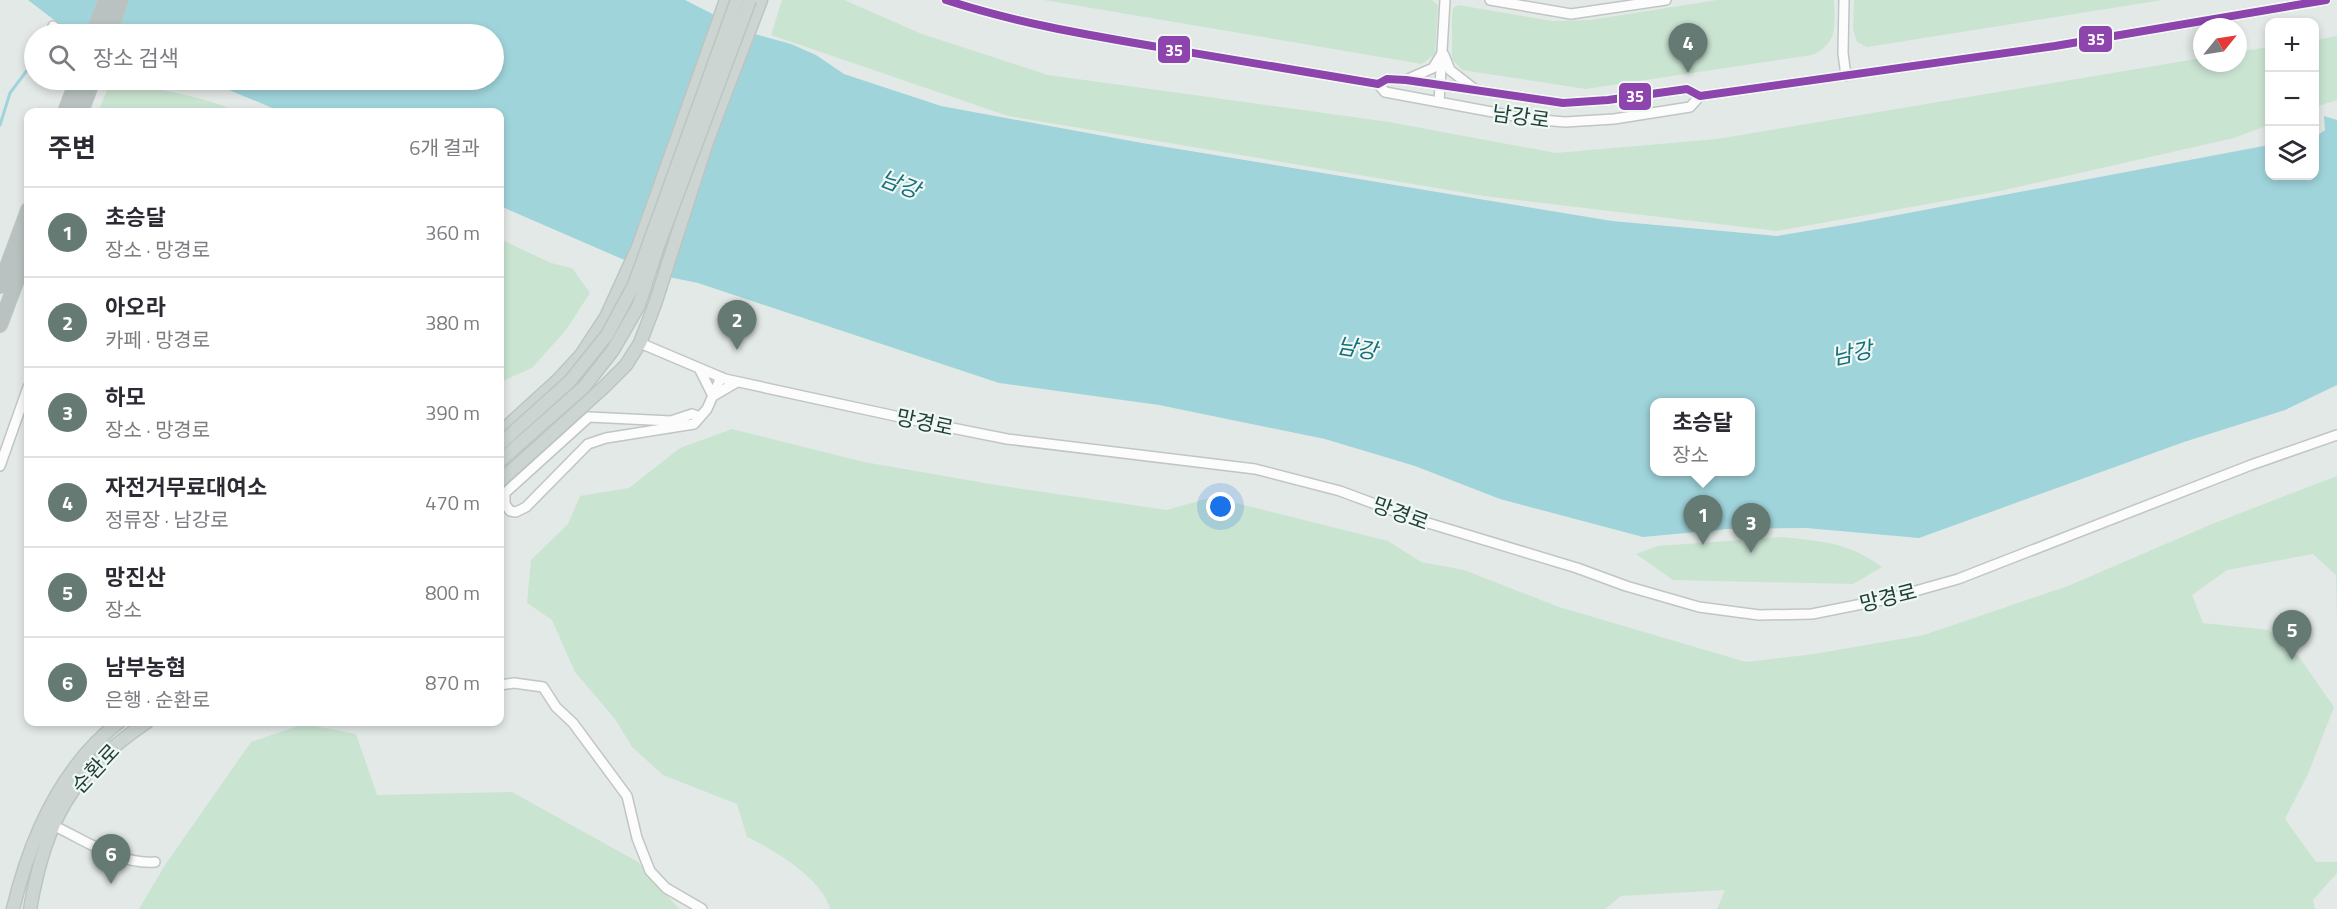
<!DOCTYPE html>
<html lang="ko">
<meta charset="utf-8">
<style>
body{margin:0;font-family:"Titillium Web","Noto Sans KR",sans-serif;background:#f7f7f7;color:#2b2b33}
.controls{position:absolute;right:18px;top:18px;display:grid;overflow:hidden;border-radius:12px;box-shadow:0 3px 9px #0003}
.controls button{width:54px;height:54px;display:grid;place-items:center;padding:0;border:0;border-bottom:2px solid #e1e1e2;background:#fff;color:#2b2b33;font:30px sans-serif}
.compass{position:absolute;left:2193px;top:18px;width:54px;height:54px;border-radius:50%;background:#fff;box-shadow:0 3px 9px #0003;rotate:60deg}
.you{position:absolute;left:1221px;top:507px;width:21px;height:21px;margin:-15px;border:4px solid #fff;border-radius:50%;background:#1a73e8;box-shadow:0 0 0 9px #1a73e833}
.badge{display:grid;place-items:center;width:39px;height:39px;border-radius:50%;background:#647a73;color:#fff;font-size:20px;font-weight:700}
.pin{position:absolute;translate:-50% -50px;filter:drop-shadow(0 2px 3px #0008)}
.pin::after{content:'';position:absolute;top:32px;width:21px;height:18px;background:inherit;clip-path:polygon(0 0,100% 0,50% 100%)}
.popup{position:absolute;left:1650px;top:398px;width:105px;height:78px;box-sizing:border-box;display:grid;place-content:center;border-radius:12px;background:#fff;filter:drop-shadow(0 2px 4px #0005);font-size:20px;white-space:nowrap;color:#7c7c81}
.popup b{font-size:22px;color:#2b2b33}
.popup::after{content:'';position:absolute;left:50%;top:100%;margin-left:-12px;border:12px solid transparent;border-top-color:#fff}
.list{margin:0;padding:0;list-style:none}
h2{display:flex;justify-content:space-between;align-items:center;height:78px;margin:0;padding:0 24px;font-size:26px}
h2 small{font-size:20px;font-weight:400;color:#7c7c81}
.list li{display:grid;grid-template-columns:39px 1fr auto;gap:18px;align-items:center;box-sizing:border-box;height:90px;padding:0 24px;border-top:2px solid #e1e1e2}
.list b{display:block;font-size:22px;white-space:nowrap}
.list p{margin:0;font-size:20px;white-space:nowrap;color:#7c7c81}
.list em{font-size:20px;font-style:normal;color:#7c7c81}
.icon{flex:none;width:33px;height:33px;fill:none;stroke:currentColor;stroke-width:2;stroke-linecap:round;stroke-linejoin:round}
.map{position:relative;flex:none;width:2337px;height:909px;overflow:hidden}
.search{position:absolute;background:#fff;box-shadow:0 3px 9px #0003;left:24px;top:24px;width:480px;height:66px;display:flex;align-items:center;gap:15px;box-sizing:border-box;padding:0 21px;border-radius:33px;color:#7c7c81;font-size:22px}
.panel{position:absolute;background:#fff;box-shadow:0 3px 9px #0003;left:24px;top:108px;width:480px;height:618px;border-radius:12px}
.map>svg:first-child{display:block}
</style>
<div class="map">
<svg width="2337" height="909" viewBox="0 0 2337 909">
<rect width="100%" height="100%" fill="#e3e9e6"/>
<path fill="#cae4d2" d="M782 0H844L922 34 1048 75 1389 122 1556 153 1717 139 2202 58V63H2238V52L2269 47V125L2234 138 2000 191 1777 231 1484 196 1008 116 771 35Z
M1044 0H1432L1438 5 1435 54 1422 64Z
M1717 0H1834C1835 25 1838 44 1812 55L1586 89 1462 70 1452 59V15L1453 8 1458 5 1552 21 1590 20Z
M1854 0H2163L1867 47 1857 42 1853 29Z
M2337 36V100L2315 107V40Z
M110 83C154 87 198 95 239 112H98Z
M500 239 551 263 572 268 590 293 566 330 532 368 500 382Z
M732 429 864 462 996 485 1167 510 1212 497 1388 541 1421 562 1464 570 1559 607 1746 662 1814 654 1924 635 2068 586 2212 524 2337 476V623L2336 575 2313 554 2227 570 2192 595 2203 623 2269 630 2299 657 2334 707 2308 774 2285 819 2316 862H2337V873L2313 900 2315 909H1717L1725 890 1621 896 1605 909H830C822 878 774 850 747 837L737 804 663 775 632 747 615 719 575 672 552 620 527 603 531 560 568 524 580 496 629 488 680 448Z
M1782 537C1821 541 1850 543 1882 567L1853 584 1673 580 1636 554 1658 546Z
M304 724 356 734 377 795 512 792 638 862 679 909H139L165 865 251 742Z"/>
<path fill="#a0d4db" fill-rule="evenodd" d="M28 0H685L748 32 791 44 816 55 844 74 941 106 1142 143 1612 221 1777 236 1855 223 2269 145 2270 176H2314L2315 137 2325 130 2324 116 2337 120V385L2285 410 2184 442 1919 538 1806 528 1728 529 1643 537 1500 499 1415 466 1325 439 1159 405 999 383 698 283 659 275 500 206V112H282L205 80H494V34H83L62 26ZM1655 402H1751V472H1655Z"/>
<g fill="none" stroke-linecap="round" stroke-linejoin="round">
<path stroke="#a0d4db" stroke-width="3" d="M0 125 10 93 34 61"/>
<defs>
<path id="minor" d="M946 0C1013 22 1082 34 1152 46 1227 59 1302 71 1378 84L1387 79 1406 80 1563 103 1608 100 1687 89 1700 96 2055 46 2326 0
M1490 0 1571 14 1666 0
M1844 0 1843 53 1846 76
M53 26 66 34
M1444 55 1450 70 1473 88
M1408 79 1433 68 1441 55
M1378 84 1385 92 1530 119 1565 122 1614 119 1690 107 1700 96
M1439 102 1445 0
M640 343 725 379 932 424 1007 439 1255 469 1340 491 1418 520 1577 568 1626 586 1699 607 1759 615 1812 614 1887 599 1958 579 2251 465 2337 435
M699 368 713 396 737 382
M700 417 692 414 671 421 589 417 505 493V504L510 511 516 512 526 507 588 444 606 438 694 424 707 409 721 377
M0 466 28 387
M500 685 514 683 543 687 556 707 573 723 627 796 637 838 650 871 666 888 702 909
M50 824C82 838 118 865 155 862"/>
<path id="major" d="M500 433 558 380 581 355 606 317 638 247 726 0
M500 481 604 387 626 365 640 343 655 304 708 139 761 0
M13 909C30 838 60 768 119 722
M30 909C46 820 71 773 147 722"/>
<path id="highway" d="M93 34 106 0
M109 34 121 0
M65 112 77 80
M81 112 93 80
M0 286 28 210
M0 325 28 251"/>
</defs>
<use href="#minor" stroke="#c0c6c3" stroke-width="12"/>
<use href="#major" stroke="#bbc5c2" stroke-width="15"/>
<use href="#highway" stroke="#bbc5c2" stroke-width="16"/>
<use href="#minor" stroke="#fbfcfb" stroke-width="9"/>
<use href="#major" stroke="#ccd5d2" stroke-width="12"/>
<use href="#highway" stroke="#b9c2c0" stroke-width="14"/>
<defs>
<path id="major-bridge" d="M500 444 570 381 607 335 634 285 737 0
M500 461 584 387 613 350 639 305 657 249 750 0"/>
</defs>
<use href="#major-bridge" stroke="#bbc5c2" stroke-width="15" stroke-linecap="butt"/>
<use href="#major-bridge" stroke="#ccd5d2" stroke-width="12"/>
<defs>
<path id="bus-1" d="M946 0C1013 22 1082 34 1152 46 1227 59 1302 71 1378 84L1387 79 1406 80 1563 103 1608 100 1687 89 1700 96 2055 46 2326 0"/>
</defs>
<use href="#bus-1" stroke="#f0f8f4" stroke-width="12"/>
<use href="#bus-1" stroke="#8e44ad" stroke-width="8"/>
</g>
<g text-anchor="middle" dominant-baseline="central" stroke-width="4.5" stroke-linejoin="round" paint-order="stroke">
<g font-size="21" fill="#1f3e35" stroke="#f0f8f4">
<text transform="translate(1521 116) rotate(8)">남강로</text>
<text transform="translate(925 422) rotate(12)">망경로</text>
<text transform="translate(1401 513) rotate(20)">망경로</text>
<text transform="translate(1888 597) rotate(-14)">망경로</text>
<text transform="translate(95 768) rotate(-47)">순환로</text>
</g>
<g font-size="22" font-style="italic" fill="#146f7e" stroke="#f0f8f4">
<text transform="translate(900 184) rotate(21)">남강</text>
<text transform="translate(1357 348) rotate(9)">남강</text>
<text transform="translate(1852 353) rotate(-12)">남강</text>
</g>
</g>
<g stroke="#f0f8f4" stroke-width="2">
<rect x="2078" y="25" width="35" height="28" rx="6" fill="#8e44ad"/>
<rect x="1157" y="35" width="34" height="29" rx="6" fill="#8e44ad"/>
<rect x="1618" y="82" width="34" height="29" rx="6" fill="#8e44ad"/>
</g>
<g font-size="16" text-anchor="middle" font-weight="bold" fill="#fff">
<text x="2096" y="45">35</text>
<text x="1174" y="56">35</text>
<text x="1635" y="102">35</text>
</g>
</svg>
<div class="controls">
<button>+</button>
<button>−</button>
<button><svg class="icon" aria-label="layers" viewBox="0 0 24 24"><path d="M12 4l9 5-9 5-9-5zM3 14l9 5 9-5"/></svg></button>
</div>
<svg class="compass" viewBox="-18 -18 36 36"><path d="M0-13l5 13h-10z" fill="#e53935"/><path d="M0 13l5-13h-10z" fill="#7c7c81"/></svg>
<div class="you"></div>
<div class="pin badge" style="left:1703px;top:545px">1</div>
<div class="popup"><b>초승달</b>장소</div>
<div class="pin badge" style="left:737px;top:350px">2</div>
<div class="pin badge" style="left:1751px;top:553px">3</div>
<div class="pin badge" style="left:1688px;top:73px">4</div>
<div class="pin badge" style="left:2292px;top:660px">5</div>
<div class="pin badge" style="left:111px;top:884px">6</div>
<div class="search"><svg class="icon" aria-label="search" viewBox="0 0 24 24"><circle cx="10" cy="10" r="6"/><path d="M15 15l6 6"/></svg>장소 검색</div>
<section class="panel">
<h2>주변<small>6개 결과</small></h2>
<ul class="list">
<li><span class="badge">1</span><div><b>초승달</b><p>장소 · 망경로</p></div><em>360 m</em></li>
<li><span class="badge">2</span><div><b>아오라</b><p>카페 · 망경로</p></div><em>380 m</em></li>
<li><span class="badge">3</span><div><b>하모</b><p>장소 · 망경로</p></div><em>390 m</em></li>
<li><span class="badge">4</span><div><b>자전거무료대여소</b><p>정류장 · 남강로</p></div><em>470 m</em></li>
<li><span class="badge">5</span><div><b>망진산</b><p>장소</p></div><em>800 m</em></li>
<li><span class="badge">6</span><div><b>남부농협</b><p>은행 · 순환로</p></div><em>870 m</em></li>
</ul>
</section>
</div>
